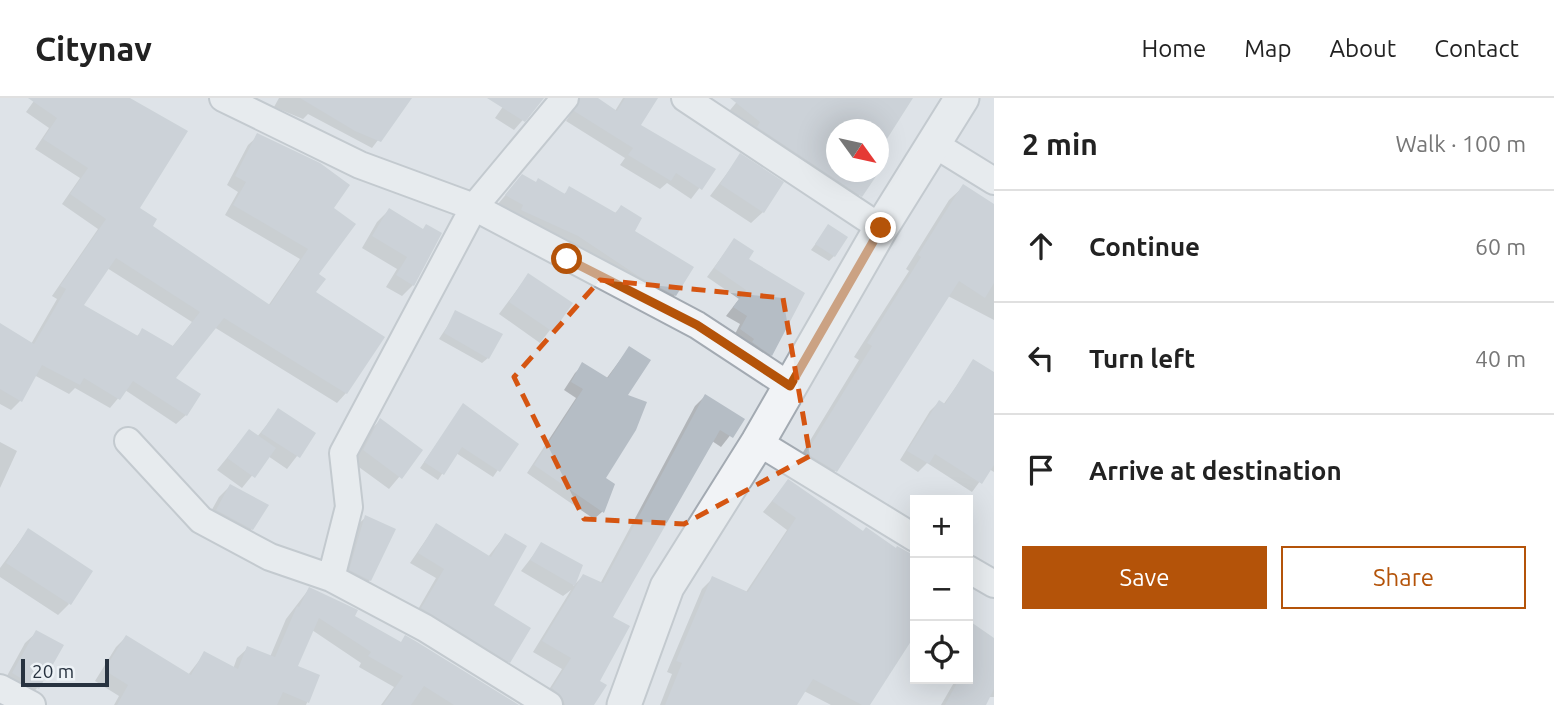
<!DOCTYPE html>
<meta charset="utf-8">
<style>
body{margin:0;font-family:Ubuntu,sans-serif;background:#f2f2f2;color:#222}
.controls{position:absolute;right:21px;bottom:21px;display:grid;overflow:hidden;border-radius:0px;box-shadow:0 7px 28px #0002}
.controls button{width:63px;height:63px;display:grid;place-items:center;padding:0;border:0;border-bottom:2px solid #e0e0e0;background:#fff;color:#222;font:35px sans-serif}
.compass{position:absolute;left:826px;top:21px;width:63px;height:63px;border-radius:50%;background:#fff;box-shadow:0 7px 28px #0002;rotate:123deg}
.scale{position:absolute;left:21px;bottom:18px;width:88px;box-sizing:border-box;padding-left:7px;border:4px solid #27323f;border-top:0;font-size:19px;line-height:24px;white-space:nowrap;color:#27323f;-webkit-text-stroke:5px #edf2f6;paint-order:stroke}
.stop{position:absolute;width:21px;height:21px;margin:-16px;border:5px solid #b45309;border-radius:50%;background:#fff}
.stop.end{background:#b45309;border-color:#fff;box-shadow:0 2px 7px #0008}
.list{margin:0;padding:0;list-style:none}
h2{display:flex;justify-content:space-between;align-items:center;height:91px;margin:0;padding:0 28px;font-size:30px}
h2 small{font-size:23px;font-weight:400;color:#767676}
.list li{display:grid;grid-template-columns:46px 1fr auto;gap:21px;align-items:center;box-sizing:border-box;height:112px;padding:0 28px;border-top:2px solid #e0e0e0}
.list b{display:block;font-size:26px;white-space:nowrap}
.list em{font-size:23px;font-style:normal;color:#767676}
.actions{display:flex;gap:14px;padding:21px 28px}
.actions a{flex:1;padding:16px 0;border:2px solid #b45309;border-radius:0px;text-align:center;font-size:24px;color:#b45309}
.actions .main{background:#b45309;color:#fff}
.icon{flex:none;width:38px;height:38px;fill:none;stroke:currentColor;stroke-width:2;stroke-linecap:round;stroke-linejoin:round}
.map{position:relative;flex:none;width:994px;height:607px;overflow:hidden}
header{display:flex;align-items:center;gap:42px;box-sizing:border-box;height:98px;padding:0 35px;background:#fff;border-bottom:2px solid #e0e0e0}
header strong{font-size:33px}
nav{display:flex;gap:38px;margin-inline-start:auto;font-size:24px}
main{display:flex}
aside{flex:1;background:#fff}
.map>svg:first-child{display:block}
</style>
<header>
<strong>Citynav</strong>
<nav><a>Home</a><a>Map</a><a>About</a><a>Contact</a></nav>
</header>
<main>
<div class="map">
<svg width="994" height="607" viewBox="0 0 994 607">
<rect width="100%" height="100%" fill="#dee3e8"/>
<path fill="#0003" fill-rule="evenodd" d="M36 0H129L138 111 150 128 268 208 300 161 225 117 238 94 227 87 248 47 258 38 331 110 314 195 346 295 337 305 214 229 173 280 186 317 176 326 125 292 110 310 75 290 69 296 34 277 20 303 11 312 0 306V227L31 246 57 201 52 198 98 131 62 106 80 80 35 51 49 30 26 14ZM107 170 192 224 172 249 142 233 136 239 81 207Z
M279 0H410L372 50 308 16 303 21 274 9Z
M509 0H542L514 32 495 20Z
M566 0H595L615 13 623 0H652L639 27 714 71 691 101 667 85 660 91 620 67 625 60 566 23 572 14 571 5Z
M740 0H911L878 32H836V74H877L850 109 726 17Z
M740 58 763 114 751 125 710 98Z
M514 87 563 97 570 91 614 116 621 109 633 133 675 197 667 206 514 121 516 116 498 106Z
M963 89 994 107V222L948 198 835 373 822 386 794 369 859 262 854 259 909 173 906 171 949 102Z
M389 112 422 132 413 187 402 198 386 189 397 171 362 150 377 124Z
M828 129 834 158 829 163 811 152Z
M734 142 746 162 771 257 763 265 733 240 740 226 726 218 739 201 707 179Z
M528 177 570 206 540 245 499 216Z
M456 215 488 260 482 265 439 241Z
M629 250 625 298 604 381 602 414 594 421 527 375 576 300 564 292 575 275 583 267 606 281Z
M972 266 994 280V374L989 371 972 394 927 365 918 374 900 362 930 313 939 304 943 307Z
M705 298 743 321 721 349 712 343 611 520 592 607H549L543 601 562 571 533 554 571 492 563 498 521 473 542 446 581 468 573 488 583 478 600 486 695 308Z
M463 308 516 346 493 379 456 355 438 382 420 370Z
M278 313 314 336 287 371 268 358 242 390 217 372 249 333 257 339Z
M380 322 421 353 389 391 352 364 369 334Z
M0 344 17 353 0 390Z
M788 383 862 435 915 460V548L909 544 868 607H831L804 593 795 607H660L672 576 667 574 702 491 713 480 746 494 787 432 763 414Z
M230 388 252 431 240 442 205 424 219 399Z
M366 419 394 432 370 482 358 494 339 483 354 430Z
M436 427 488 459 505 437 491 508 509 563 500 573 413 520 436 480 410 465Z
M28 432 69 506 58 517 0 479V470Z
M309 491 352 519 516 607H381L394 589 359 569 361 565 312 532 296 569 318 578 306 607H114L119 598 95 583 116 549 126 539 188 577 205 555 233 571 237 560 248 550 270 559 286 521Z
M968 524 994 542V599H988L984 607H941L956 581H968Z
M37 534 38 589 27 601 2 587 25 545Z"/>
<path fill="#b5bdc5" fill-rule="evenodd" d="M28 0H130L188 33 140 110 157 121 153 128 270 207 308 151 233 107 246 84 235 78 257 35 320 65 350 87 334 110 356 126 319 176 326 181 316 194 385 239 347 296 224 220 176 280 201 296 187 318 133 283 120 302 84 280 80 287 42 267 22 304 0 291V225L34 246 66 191 60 188 106 121 70 96 88 70 43 41 57 20ZM116 160 200 214 173 248 142 230 138 238 84 207Z
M300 0H412L381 44 355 33Z
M487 0H544L525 24Z
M580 0H598L617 13 625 0H658L641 27 716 71 702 92 676 75 671 83 628 57 633 50 574 13Z
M730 0H913L878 55V32H836V74H878V65L883 68 862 99 757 29 760 24Z
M740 55 784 84 764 115 720 86Z
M522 76 536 84 538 80 565 96 569 88 616 115 621 107 642 120 635 133 694 169 676 198 638 178 578 138 521 112 523 107 505 97Z
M963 86 994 106V185L985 200 959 183 837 374 806 355 872 248 867 245 921 159 918 157Z
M389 110 423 131 426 126 442 135 414 188 396 177 407 159 372 138Z
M828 126 848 139 835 159 815 146Z
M734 140 754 153 749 161 805 195 772 258 752 244 754 241 740 231 747 218 733 209 746 192 714 170Z
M528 175 573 205 553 234 509 204Z
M455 212 503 236 489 261 444 235Z
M629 248 651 262 628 297 647 304 636 332 606 380 615 386 604 415 534 367 583 291 571 284 582 264 608 280Z
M973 261 994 274V367L982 386 935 356 929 366 907 353 939 302 945 306Z
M705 296 745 321 733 340 720 332 613 519 630 528 600 583 607 587 594 607H565L562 599 552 590 571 560 542 543 583 476 603 485Z
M463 305 519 346 500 374 462 349 444 377 424 364Z
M278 310 316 335 300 360 261 335Z
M380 320 423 352 402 381 363 352Z
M249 331 276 350 255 380 227 360Z
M788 381 863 433 866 429 896 450 897 448 915 458V537L870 607H862L813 581 797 607H665L682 565 676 563 712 478 748 494 796 420 772 403Z
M230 386 269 407 253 432 216 412Z
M365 417 396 431 371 483 349 472Z
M436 425 491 459 505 435 527 448 494 507 531 530 510 565 421 510 444 471 418 455Z
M28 430 93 473 71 507 6 465Z
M541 444 583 467 575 488 530 462Z
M309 489 358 512 355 518 401 544 405 537 417 544 519 607H454L424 588 411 607H383L403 578 368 558 371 554 319 520 298 568 320 577 309 605 283 594 277 607H117L128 587 104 572 126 537 191 577 204 553 238 571 247 548 275 559 297 508 299 509Z
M968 522 994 540V591L986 607H945L959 581H968Z
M36 532 64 547 39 591 12 575Z"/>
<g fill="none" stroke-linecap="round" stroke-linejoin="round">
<defs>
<path id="minor" d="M223 0 360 67 474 109 697 227 790 288
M685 0 881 130
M934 46 994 83
M128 343 201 422 270 459 331 480 425 530 549 607
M758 344 915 440
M968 471 994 486
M331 480 349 409 343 355 474 109 565 0
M0 590 32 607"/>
<path id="tertiary" d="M624 607 667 489 758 344 881 130 962 0"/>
</defs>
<use href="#minor" stroke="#a3aab2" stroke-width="30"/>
<use href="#tertiary" stroke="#a3aab2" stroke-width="37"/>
<use href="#minor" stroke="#f1f3f6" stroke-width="26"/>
<use href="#tertiary" stroke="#f1f3f6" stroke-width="33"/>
</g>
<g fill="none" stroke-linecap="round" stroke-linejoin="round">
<path stroke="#b45309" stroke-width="9" d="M567 161 697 227 790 288 881 130"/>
</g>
<path d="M0 0H994V607H0ZM600 182 783 200 810 358 684 426 584 421 514 279Z" fill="#dee3e8" fill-opacity=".55" fill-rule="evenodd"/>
<path fill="none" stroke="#d55511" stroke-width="5" stroke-dasharray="14 9" stroke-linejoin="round" d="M600 182 783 200 810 358 684 426 584 421 514 279Z"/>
</svg>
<div class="controls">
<button>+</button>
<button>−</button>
<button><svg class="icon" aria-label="locate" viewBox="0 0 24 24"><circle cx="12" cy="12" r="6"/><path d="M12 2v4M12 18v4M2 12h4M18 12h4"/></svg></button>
</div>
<svg class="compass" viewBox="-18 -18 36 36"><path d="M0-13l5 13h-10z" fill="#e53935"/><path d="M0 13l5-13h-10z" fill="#767676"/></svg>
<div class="scale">20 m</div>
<div class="stop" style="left:567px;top:161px"></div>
<div class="stop end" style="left:881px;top:130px"></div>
</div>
<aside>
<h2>2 min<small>Walk · 100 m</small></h2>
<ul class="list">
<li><svg class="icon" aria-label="ahead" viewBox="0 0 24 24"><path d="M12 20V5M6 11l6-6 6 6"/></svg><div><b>Continue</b></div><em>60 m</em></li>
<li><svg class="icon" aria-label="left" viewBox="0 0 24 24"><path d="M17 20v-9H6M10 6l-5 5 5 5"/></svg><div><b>Turn left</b></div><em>40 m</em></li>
<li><svg class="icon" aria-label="arrive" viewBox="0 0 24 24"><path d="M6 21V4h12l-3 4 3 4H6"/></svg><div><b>Arrive at destination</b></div></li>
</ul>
<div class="actions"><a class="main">Save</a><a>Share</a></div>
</aside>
</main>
